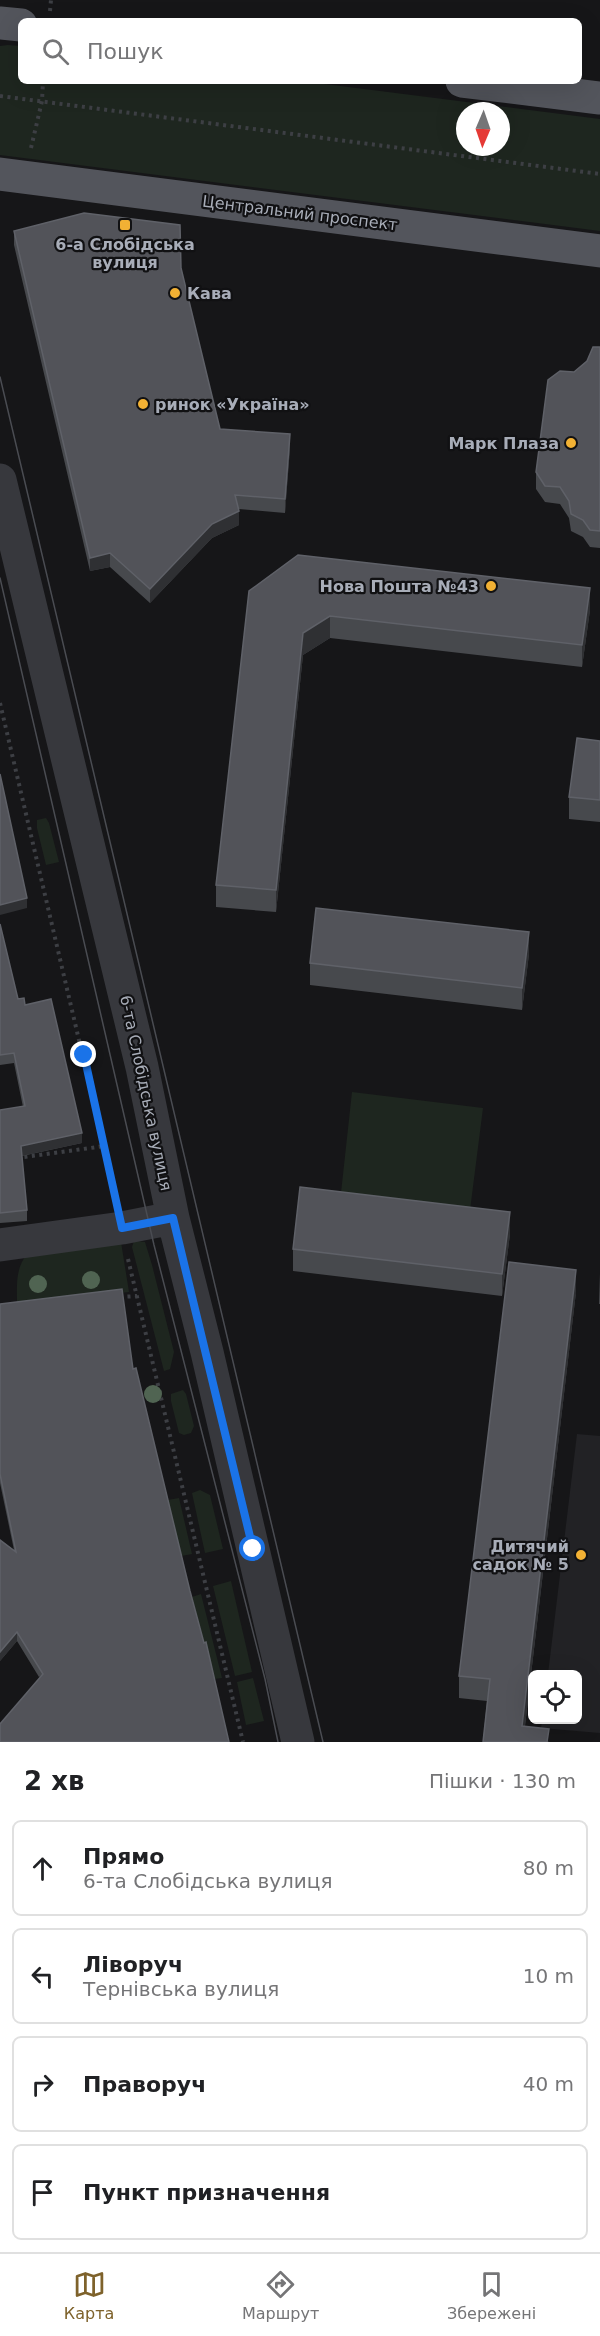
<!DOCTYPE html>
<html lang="uk">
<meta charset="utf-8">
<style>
body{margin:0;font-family:"DejaVu Sans",sans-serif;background:#f2f2f2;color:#202124}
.controls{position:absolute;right:18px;bottom:18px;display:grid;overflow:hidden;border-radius:9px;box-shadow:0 6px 24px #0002}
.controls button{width:54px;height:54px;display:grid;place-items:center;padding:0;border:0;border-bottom:2px solid #e0e0e0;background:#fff;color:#202124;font:30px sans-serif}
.compass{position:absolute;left:456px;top:102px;width:54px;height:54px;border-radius:50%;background:#fff;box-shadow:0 6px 24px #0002;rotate:182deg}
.stop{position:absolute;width:18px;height:18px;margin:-14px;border:4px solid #1a73e8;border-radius:50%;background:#fff}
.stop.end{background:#1a73e8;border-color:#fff;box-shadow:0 2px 6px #0008}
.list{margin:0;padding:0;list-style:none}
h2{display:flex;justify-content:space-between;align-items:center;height:78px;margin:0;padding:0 24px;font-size:26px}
h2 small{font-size:20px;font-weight:400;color:#757577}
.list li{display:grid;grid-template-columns:39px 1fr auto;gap:18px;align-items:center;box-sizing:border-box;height:96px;margin:0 12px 12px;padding:0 12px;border:2px solid #e0e0e0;border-radius:9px}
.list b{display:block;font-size:22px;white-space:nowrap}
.list p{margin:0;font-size:20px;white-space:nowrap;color:#757577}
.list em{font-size:20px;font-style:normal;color:#757577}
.icon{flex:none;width:33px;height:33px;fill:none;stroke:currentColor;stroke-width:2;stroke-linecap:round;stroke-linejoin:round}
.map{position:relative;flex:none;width:600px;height:1742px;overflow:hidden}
.search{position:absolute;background:#fff;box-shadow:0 6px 24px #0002;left:18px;right:18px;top:18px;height:66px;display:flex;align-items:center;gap:15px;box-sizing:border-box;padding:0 21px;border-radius:9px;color:#757577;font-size:22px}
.sheet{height:510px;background:#fff}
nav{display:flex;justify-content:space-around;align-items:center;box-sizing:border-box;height:84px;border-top:2px solid #e0e0e0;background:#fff;font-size:16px;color:#757577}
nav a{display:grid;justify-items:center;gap:3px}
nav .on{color:#7e622b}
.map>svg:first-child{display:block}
</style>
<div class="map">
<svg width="600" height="1742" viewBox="0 0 600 1742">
<rect width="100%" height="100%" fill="#161618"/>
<path fill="#222225" d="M577 1434 600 1436V1733L541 1728 542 1720H578V1674H548Z"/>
<path fill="#1e261f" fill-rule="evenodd" d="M8 45 21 46V81H301L600 119V231L0 155V46ZM465 111H501V147H465Z
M46 818 49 823 59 862 46 865 37 828V820Z
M352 1092 483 1108 469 1218 340 1202Z
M134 1241 145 1242 152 1265 174 1352 170 1369 164 1371 132 1247Z
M121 1242 129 1292 17 1304C17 1285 15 1268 28 1253Z
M183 1390 186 1394 194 1426 191 1433 184 1435 179 1433 171 1401V1394Z
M200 1490 210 1495 223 1549 205 1553 192 1493Z
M179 1498 192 1554 181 1556 168 1500Z
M231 1581 252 1672 235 1676 213 1586Z
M201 1594 222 1678 214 1679 192 1597Z
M253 1678 264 1721 246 1725 237 1682Z"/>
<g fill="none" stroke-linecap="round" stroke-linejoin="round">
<path stroke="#3d3f44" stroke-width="4" stroke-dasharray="3 4.5" stroke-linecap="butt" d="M50 11 51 0
M0 96 600 174
M31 148 42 101 43 81
M0 703 116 1198
M17 1158 105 1146
M128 1259 243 1742
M120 1297 137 1296"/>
<path stroke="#37383d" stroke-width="33" d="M0 480 142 1067 173 1218 207 1352 298 1742
M0 1245 122 1228 173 1218"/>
<path stroke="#53555c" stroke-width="33" d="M0 23 21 25
M462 81 600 98
M0 174 600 251"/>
<path stroke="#4a4c52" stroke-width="1.5" d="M0 377 323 1742
M0 578 154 1245 265 1679 278 1742"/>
</g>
<g fill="#506452">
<circle cx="91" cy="1280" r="9"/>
<circle cx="38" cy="1284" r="9"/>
<circle cx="153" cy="1394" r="9"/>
</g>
<path fill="#47494d" d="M14 231 181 268 220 429 290 448 285 513 239 509V525L212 538 150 603 110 567 90 571 14 245Z
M600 347V548L590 547 583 537 571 531 569 518 560 504 545 502 536 489V472L574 372 587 361Z
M249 591 590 610 582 667 330 638 303 655 276 912 216 907V885Z
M600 741V822L569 819V797Z
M0 924 18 999 25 1005 82 1143 22 1156 27 1210V1221L0 1223V1110L23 1107 14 1063 0 1065Z
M529 954 522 1010 310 985V963Z
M510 1234 502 1296 293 1271V1249Z
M600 1273V1304H599Z
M576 1292 525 1726 549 1742H483L487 1701 459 1698V1676Z
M0 1304 133 1369 190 1591 39 1677 17 1641 0 1661V1540L14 1550 0 1483Z"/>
<path fill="#2f3033" d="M290 434V448L285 513V499Z
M239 511V525L212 538 150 603V589L212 524Z
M110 553V567L90 571V558Z
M590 588V610L582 667V645Z
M330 616V638L303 655 276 912V890L303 633Z
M27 898V908L0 915V905Z
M529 932V954L522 1010V988Z
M82 1133V1143L21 1156V1146Z
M510 1212V1234L502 1296V1274Z
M576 1270V1292L523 1742 522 1726Z
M17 1632V1641L0 1661V1652Z"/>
<path fill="#525359" stroke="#5f6168" stroke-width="1.5" d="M84 213 180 225 181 268 220 429 290 434 285 499 235 495 239 511 212 524 150 589 110 553 90 558 14 231Z
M593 347H600V531L590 530 583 520 571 514 569 501 560 487 545 486 536 472 548 380 560 371 574 372 587 361Z
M298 555 590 588 582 645 330 616 303 633 276 890 216 885 249 591Z
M577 738 600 741V800L569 797Z
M0 774 27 898 0 905Z
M316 908 529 932 522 988 310 963Z
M0 924 18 999 24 998 25 1005 51 999 82 1133 21 1146 27 1210 0 1213V1110L25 1106 14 1053 0 1055Z
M300 1187 510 1212 502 1274 293 1249Z
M509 1262 576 1270 522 1726 549 1729 547 1742H483L490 1679 459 1676Z
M122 1289 133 1369 136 1368 190 1591 204 1643 206 1642 229 1742H0V1724L43 1674 17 1632 0 1652V1540L16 1552 0 1474V1304Z"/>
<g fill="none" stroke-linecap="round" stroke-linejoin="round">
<path stroke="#1a73e8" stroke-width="8" d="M84 1055 122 1228 173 1218 253 1549"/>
</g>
<g fill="#f2b134" stroke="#111113" stroke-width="2">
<rect x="119" y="219" width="12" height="12" rx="3"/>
<circle cx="175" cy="293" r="6"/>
<circle cx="143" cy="404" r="6"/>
<circle cx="571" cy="443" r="6"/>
<circle cx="491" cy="586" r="6"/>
<circle cx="581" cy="1555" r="6"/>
</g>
<g text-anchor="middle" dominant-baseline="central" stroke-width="4.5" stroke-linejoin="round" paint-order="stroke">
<g font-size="16" fill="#a8adb8" stroke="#111113">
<text transform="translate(300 213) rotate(7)">Центральний проспект</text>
<text transform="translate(146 1093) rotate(78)">6-та Слобідська вулиця</text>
</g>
<g font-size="16" font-weight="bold" fill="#a8adb8" stroke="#111113" text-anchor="end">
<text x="125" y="244" text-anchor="middle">6-а Слобідська<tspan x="125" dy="18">вулиця</tspan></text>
<text x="187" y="293" text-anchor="start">Кава</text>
<text x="155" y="404" text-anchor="start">ринок «Україна»</text>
<text x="559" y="443">Марк Плаза</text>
<text x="479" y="586">Нова Пошта №43</text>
<text x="569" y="1546">Дитячий<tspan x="569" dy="18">садок № 5</tspan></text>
</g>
</g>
</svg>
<div class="controls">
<button><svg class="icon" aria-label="locate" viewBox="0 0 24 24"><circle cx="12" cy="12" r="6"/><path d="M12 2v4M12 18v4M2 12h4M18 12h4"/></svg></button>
</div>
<svg class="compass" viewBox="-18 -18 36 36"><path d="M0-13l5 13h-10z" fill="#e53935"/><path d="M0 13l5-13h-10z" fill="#757577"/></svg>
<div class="stop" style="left:253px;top:1549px"></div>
<div class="stop end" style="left:84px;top:1055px"></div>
<div class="search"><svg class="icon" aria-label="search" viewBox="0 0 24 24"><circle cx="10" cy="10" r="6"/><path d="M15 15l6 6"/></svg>Пошук</div>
</div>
<section class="sheet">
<h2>2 хв<small>Пішки · 130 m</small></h2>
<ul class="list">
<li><svg class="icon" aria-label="ahead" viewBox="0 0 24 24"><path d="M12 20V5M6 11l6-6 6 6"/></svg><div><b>Прямо</b><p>6-та Слобідська вулиця</p></div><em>80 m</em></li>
<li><svg class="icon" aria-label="left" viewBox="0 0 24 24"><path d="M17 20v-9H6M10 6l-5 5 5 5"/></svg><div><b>Ліворуч</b><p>Тернівська вулиця</p></div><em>10 m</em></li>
<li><svg class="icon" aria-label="right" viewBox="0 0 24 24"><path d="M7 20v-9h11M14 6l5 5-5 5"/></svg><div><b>Праворуч</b></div><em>40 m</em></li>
<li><svg class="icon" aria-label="arrive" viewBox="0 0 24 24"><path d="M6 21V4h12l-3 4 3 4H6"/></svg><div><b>Пункт призначення</b></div></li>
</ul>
</section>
<nav>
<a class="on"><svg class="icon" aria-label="map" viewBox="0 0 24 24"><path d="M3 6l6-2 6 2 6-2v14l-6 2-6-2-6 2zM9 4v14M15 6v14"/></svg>Карта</a>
<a><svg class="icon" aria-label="directions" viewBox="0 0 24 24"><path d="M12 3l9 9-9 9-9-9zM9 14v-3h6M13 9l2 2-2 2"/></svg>Маршрут</a>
<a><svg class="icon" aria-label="saved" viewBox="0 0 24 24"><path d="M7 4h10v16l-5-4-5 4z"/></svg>Збережені</a>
</nav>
